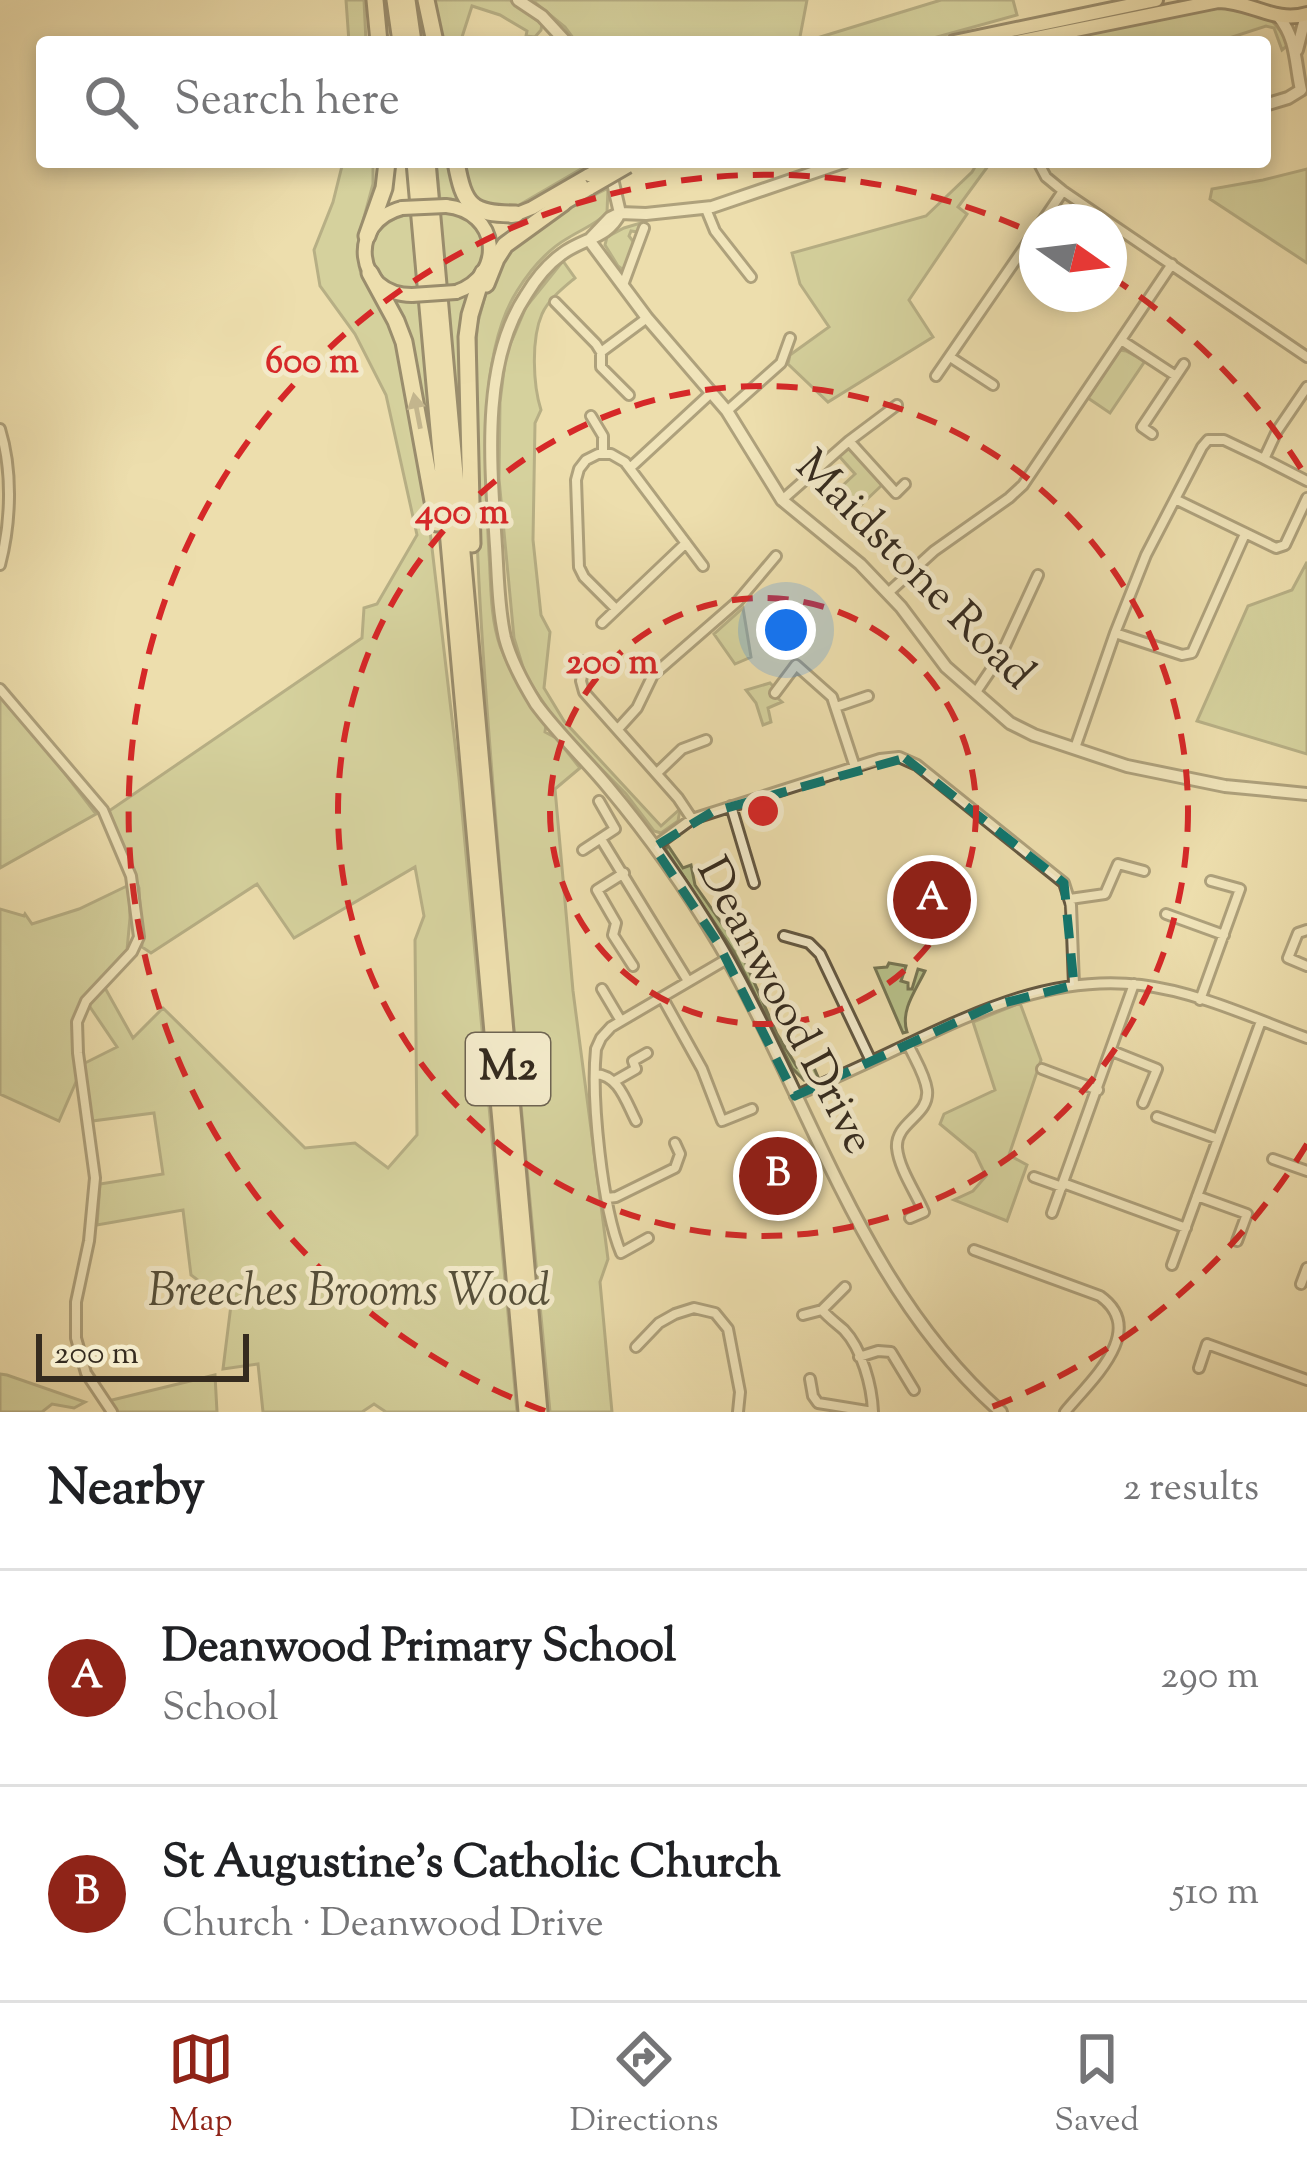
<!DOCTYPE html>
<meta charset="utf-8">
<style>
body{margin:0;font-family:"Sorts Mill Goudy",serif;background:#f2f2f2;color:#202124}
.compass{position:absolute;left:1019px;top:204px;width:108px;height:108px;border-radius:50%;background:#fff;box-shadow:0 6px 18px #0003;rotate:104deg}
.scale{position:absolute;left:36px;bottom:30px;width:213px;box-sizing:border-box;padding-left:12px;border:6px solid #352b1f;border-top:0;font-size:33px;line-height:42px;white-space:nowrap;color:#352b1f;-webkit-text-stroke:9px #f3eaca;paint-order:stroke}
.you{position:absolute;left:786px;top:630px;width:42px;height:42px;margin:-30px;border:9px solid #fff;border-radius:50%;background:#1a73e8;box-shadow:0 0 0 18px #1a73e833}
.badge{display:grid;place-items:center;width:78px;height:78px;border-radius:50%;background:#8f2418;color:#fff;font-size:39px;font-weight:700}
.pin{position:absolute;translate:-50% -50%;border:6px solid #fff;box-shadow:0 3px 12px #0006}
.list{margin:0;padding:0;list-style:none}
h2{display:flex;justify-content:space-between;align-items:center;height:156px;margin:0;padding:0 48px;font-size:51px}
h2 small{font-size:39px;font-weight:400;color:#757577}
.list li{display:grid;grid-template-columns:78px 1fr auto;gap:36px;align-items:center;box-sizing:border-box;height:216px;padding:0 48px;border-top:3px solid #e0e0e0}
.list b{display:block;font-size:45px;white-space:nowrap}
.list p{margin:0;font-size:39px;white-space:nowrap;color:#757577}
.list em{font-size:39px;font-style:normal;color:#757577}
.icon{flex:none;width:66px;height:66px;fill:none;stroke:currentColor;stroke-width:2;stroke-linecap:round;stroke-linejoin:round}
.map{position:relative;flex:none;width:1307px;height:1412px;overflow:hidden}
.search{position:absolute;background:#fff;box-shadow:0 6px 18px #0003;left:36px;right:36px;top:36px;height:132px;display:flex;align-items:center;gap:30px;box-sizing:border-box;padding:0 42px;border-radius:12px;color:#757577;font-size:45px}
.sheet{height:588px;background:#fff}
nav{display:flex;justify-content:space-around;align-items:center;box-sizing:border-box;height:168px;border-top:3px solid #e0e0e0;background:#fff;font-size:33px;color:#757577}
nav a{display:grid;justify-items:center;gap:6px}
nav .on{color:#8f2418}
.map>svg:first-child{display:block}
</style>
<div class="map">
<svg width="1307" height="1412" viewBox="0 0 1307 1412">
<rect width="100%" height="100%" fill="#eddead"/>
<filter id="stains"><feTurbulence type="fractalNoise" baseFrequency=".00167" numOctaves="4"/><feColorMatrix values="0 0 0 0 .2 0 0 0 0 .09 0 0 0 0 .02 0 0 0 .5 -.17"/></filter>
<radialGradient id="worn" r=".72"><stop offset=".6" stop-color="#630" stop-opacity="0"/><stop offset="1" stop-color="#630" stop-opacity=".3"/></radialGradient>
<path fill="#b8c18a" stroke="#767654" stroke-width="3" d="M346 0H364L366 42H349Z
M433 0H510L542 24 541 30 535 37 526 36 527 31 500 15 472 6 462 37 473 42H442Z
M532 0H807L799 42H576L565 27Z
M941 0H1013L1017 15 919 42H804Z
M1211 6C1250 6 1270 7 1288 45L1282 50 1274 28 1266 26 1217 42H1042Z
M343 162H373V184L359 236 360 270 394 328 430 531 459 778 517 1412H386L374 1404 362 1412H263L258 1364 223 1369 231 1305 191 1275 183 1210 97 1225 100 1184 163 1174 154 1113 92 1121 83 1064 117 1047 88 1004 105 988 133 1038 163 1008 305 1148 355 1143 388 1168 417 1135 415 940 424 916 415 867 294 938 257 884 151 953 142 947 139 888 109 811 362 638 364 608 377 604 417 535 386 395 355 334 320 286 314 250 333 202Z
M436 162H452L462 203 451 199 440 200Z
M462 162H593L514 208 501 211 472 202Z
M978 162H991L958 207 967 214 909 300 933 337 828 402 788 364 790 355 829 327 800 284 792 253 926 216 972 172Z
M1307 169V263L1210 199 1212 189 1263 180Z
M608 188 607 213C595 225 582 229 568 238 547 250 530 270 517 291 476 355 485 480 489 554 491 584 490 617 500 646 511 675 528 700 546 725L545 732 556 738 580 768 555 789 573 991 608 1259 600 1282 612 1412H550C531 1207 510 1002 494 797 481 640 470 484 477 326 483 303 490 274 503 254 516 233 584 201 608 188Z
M439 212C484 211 505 263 465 284 459 287 452 286 445 288Z
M411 214 418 291C411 290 404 292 397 290 356 276 363 221 411 214Z
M644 222 638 232 631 231 629 236 635 244 626 267 622 269 618 266 605 245 607 237 624 228Z
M563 261 575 278C562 289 549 299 542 314 531 339 533 385 541 410L535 423 533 540 541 615 550 632 544 688 564 721 661 826 680 809 678 821 661 833 654 831 626 794 561 728 526 677 514 638 499 479 500 402 506 354 526 307Z
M477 290 464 485 447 298Z
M386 297 402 301H419L438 506Z
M1120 350 1126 351 1145 361 1110 413 1088 398Z
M846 449H851L882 485 860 506 841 487 855 474 839 456Z
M1307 562V754L1197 721 1248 606 1292 590Z
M743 608 751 657 735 664 714 634Z
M770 683 774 687 771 692 782 702 768 708 771 722 763 725 756 703 746 690Z
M0 695 16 710 96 814 0 868Z
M667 844 683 868 691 865 695 885 739 948 777 1034 797 1067 811 1061 818 1077 804 1080 792 1068 734 952 666 850Z
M129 885 130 918 127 950 91 990 73 1021 79 1075 59 1121 0 1094V909L24 916 25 914 32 924 79 909Z
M889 963 906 966 901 981 908 983V989H912L918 969 925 971C916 990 900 1010 907 1032L903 1033 875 968 887 967Z
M1020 1003 1041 1060 1009 1155 1027 1165 1007 1221 954 1200 973 1191 986 1176 975 1153 940 1124 944 1114 995 1090 973 1022Z
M0 1374 7 1375 85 1402 74 1408 52 1404 42 1412H0Z
M215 1375 217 1412H115L108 1401Z"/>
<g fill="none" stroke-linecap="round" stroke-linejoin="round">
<defs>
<path id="minor" d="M1038 162 1046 177 1063 191 1307 357
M706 209 715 231 751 277
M1042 222 1063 191
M623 285 644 228
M555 302 596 344 601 352V367L629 395
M1121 340 1176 376
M601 352 647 318
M950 357 993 385
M936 376 1037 229
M727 411 781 363 790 338
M591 416 603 436V453
M0 429C13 471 11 523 0 565
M1152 434 1142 427 1184 364
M849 441 896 493 905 484
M1264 459 1307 481
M630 468 711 393
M1175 499 1276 548 1285 545 1307 498
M782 500 849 441 897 405
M888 593 934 551 1009 498 1023 485 1172 264
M616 609 584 577 579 567 576 480 579 469 586 460 598 454H611L625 462 703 566
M602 623 686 543
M1115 633 1182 655 1192 653 1245 534
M585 661 581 681 584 692 678 798 692 819
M0 689 103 810 131 876 139 937 132 952 86 1001 77 1022 78 1053 95 1178 89 1241 76 1302V1338L86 1373 112 1412
M976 692 1001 655 1038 575
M775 693 796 665 832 697 855 767
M836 707 868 696
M618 729 637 708 653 675 738 601 776 556
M1075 748 1115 633 1146 555 1202 447 1208 440H1224L1264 459 1277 431 1307 387
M657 773 682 749 706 740
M731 806 754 883
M601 839 688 981
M655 846 692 819 880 759 899 757 917 765 1064 883 1071 905 1074 985
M583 850 615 829 599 801
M624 873 597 890 616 923 613 935 633 966
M1070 899 1105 894 1118 864 1144 871
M1166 914 1224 935
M1307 930 1298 933 1288 958 1307 966
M784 936 809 943 820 954 871 1061
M602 989 621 1021
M662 997 702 1069 722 1121 752 1109
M1200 1000 1240 889 1211 881
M908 1044C914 1058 925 1074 927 1090 930 1116 895 1122 897 1148 899 1169 916 1193 924 1212L910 1218
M1112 1051 1157 1069 1143 1103
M1042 1069 1098 1090
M595 1074C619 1075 626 1102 636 1121
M615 1081 636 1069 633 1061 647 1053
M795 1096C828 1081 862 1066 895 1050 974 1013 1051 974 1141 985 1198 992 1253 1018 1307 1038
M1157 1117 1218 1139
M1273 1159 1307 1171
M1034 1177 1062 1187
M1063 1183 1186 1228
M1197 1196 1247 1214 1237 1241
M607 1198 616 1197 675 1168 680 1154 675 1143
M1052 1213 1134 984
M648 1238 621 1253C602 1207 591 1099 596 1049L601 1038 611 1027 727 959
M974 1250 1100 1296C1149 1331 1089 1382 1065 1412
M1172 1265 1261 1021
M1301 1284 1307 1268
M822 1310C829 1318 836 1323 844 1330 862 1349 872 1386 873 1412
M803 1315 822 1310 845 1287
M636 1347 659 1323 675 1314 694 1308 715 1313 728 1329 740 1392 738 1412
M859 1357 878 1351 891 1352 914 1390
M1199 1368 1207 1344 1307 1380
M810 1379 813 1396 818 1403 873 1412"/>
<path id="tertiary" d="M518 0 542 16 566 42
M1297 50 1306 15
M1265 105 1288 98 1301 90C1295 64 1297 39 1279 17
M610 170 620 213
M620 213C608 239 583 238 562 254 548 264 535 280 526 295 480 364 491 468 496 546 498 576 498 608 505 638 511 661 523 683 536 704 558 734 585 759 608 787 649 836 687 890 719 944 811 1100 860 1288 1001 1412
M620 213 646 214 712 207 844 162
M591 238 610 218 620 213
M589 240 647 318 727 411 782 500 860 564 901 607 946 667 1010 723 1034 735 1127 766 1225 786 1307 794"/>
<path id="primary" d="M954 42 1156 0
M1016 42 1218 1C1251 1 1275 24 1307 14
M446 206C499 211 506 275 456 292
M559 206 590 188
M402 208C347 222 355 295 412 295
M512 216 532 208 589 175"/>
<path id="motorway" d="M375 0 379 42
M395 0 401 42
M407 0 413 42
M426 0 435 42
M415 162 527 1412
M427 162 539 1412
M456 162C464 206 471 214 516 214
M367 236 384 188 387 162
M370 273 396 321 404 342 437 523
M486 284 496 259 505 245 563 203
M472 544 467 337 470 315 483 273"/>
</defs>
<use href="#minor" stroke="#635842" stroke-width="14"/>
<use href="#tertiary" stroke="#635842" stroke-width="16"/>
<use href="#primary" stroke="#352b1f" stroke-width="18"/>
<use href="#motorway" stroke="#352b1f" stroke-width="21"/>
<use href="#minor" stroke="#f3eaca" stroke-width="8"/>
<use href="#tertiary" stroke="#f3eaca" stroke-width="10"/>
<use href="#primary" stroke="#eddead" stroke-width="12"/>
<use href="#motorway" stroke="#eddead" stroke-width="15"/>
<defs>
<path id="primary-bridge" d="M589 175 613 162
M590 188 628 166
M402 208 446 206
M412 295 456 292"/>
</defs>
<use href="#primary-bridge" stroke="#352b1f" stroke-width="18" stroke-linecap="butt"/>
<use href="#primary-bridge" stroke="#eddead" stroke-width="12"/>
</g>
<defs><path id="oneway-solid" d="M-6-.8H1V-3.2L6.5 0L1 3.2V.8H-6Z" transform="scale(3)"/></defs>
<use fill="#918466" href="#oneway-solid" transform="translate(417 411) rotate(-101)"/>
<path d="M0 0H1307V1412H0ZM905 758 1064 883 1074 985 992 1006 795 1096 718 943 654 847 712 812Z" fill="#eddead" fill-opacity=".55" fill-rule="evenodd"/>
<path fill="none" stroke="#0f766e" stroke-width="9" stroke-dasharray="24 15" stroke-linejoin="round" d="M905 758 1064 883 1074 985 992 1006 795 1096 718 943 654 847 712 812Z"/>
<g fill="none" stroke="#d62828" stroke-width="6" stroke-dasharray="21 15">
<circle cx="763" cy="811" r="213"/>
<circle cx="763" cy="811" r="425"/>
<path d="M1307 1144A638 638 0 0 1 981 1411M545 1411A638 638 0 1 1 1033 233M1110 276A638 638 0 0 1 1307 478"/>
</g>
<g text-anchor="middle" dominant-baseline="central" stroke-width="10" stroke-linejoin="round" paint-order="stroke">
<rect fill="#f3eaca" stroke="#6e6452" stroke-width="3" x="466" y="1033" width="84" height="72" rx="9"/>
<g font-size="42" font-weight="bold" fill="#352b1f">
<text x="508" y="1069">M2</text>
</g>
<g font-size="45" fill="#352b1f" stroke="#f3eaca">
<text transform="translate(913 572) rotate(45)">Maidstone Road</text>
<text transform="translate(783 1007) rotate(62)">Deanwood Drive</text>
</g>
<g font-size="45" font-style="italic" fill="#56503a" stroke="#f3eaca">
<text x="349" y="1293">Breeches Brooms Wood</text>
</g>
</g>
<circle cx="763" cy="811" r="18" fill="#d62828" stroke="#f3eaca" stroke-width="6"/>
<g font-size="36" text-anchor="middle" font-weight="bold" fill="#d62828" stroke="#f3eaca" stroke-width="10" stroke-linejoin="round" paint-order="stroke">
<text x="312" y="372">600 m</text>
<text x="462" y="523">400 m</text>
<text x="612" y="673">200 m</text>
</g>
<rect width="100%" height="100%" filter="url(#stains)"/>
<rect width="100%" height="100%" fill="url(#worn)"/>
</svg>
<svg class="compass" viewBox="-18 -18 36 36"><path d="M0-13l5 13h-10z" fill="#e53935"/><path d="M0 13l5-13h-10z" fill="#757577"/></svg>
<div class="scale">200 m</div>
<div class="you"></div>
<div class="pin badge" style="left:932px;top:900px">A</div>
<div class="pin badge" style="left:778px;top:1176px">B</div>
<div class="search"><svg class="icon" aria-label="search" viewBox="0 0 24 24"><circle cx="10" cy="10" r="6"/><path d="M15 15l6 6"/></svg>Search here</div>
</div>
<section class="sheet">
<h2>Nearby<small>2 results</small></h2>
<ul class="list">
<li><span class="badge">A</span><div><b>Deanwood Primary School</b><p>School</p></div><em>290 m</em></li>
<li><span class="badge">B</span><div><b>St Augustine's Catholic Church</b><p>Church · Deanwood Drive</p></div><em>510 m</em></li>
</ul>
</section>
<nav>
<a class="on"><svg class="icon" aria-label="map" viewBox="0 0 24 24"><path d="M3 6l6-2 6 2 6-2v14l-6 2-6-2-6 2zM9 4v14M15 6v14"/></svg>Map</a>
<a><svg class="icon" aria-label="directions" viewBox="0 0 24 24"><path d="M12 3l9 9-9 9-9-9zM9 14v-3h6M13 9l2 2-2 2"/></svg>Directions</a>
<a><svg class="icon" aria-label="saved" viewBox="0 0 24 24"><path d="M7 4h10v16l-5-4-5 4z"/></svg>Saved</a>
</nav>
